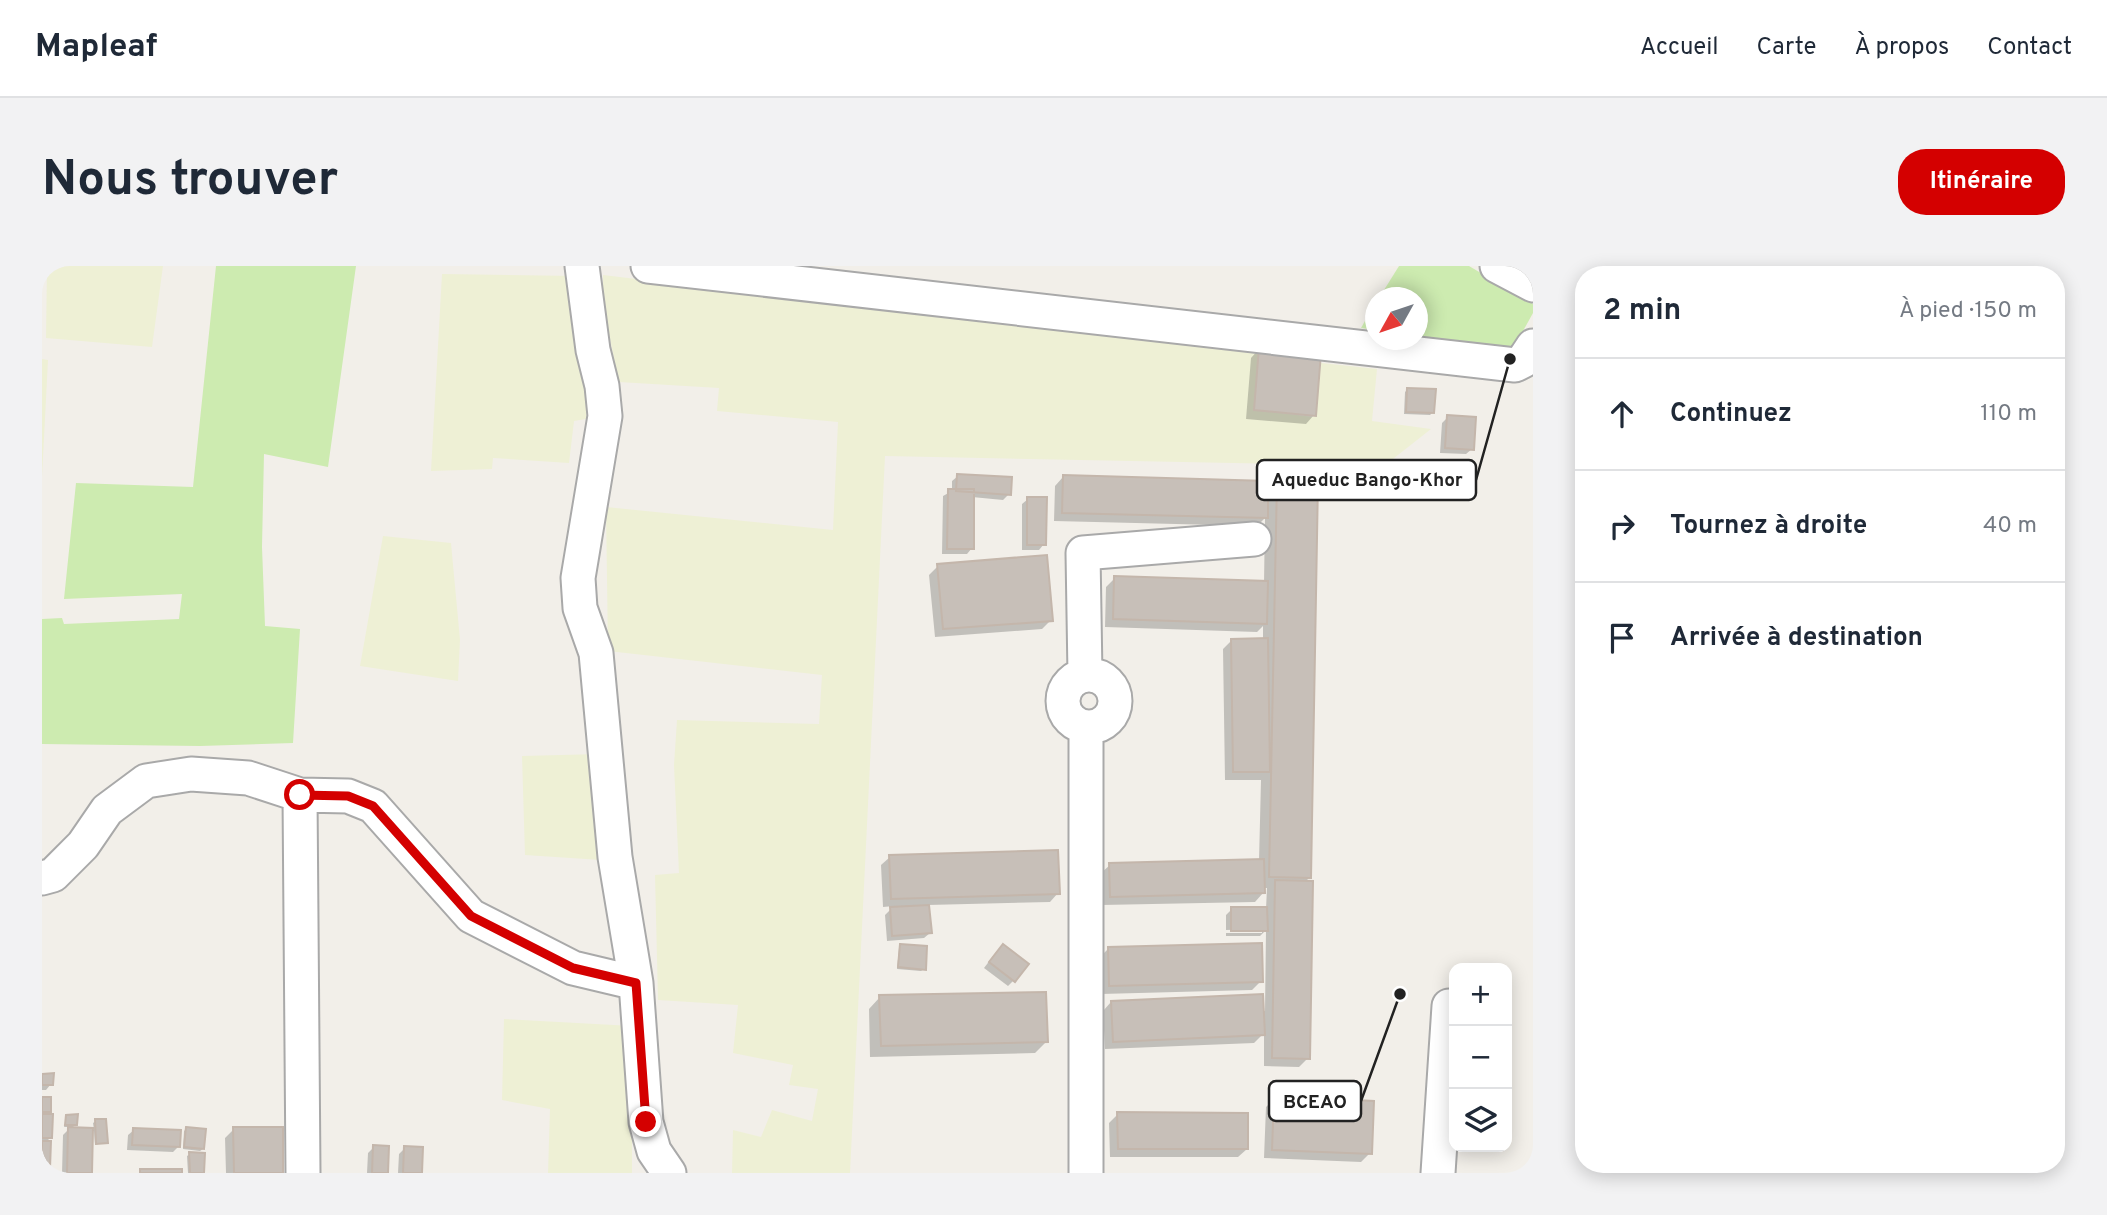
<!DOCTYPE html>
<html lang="fr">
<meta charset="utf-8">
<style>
body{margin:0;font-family:Overpass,sans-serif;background:#f2f2f3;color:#1f2937}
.controls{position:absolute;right:21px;bottom:21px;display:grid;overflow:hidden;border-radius:14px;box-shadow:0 4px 18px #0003}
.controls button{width:63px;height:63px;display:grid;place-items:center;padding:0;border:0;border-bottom:2px solid #e0e1e3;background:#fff;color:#1f2937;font:35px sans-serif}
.compass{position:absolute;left:1323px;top:21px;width:63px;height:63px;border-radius:50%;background:#fff;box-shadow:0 4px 18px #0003;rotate:230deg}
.stop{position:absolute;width:21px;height:21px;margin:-16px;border:5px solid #d40000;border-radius:50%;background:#fff}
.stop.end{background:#d40000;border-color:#fff;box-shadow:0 2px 7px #0008}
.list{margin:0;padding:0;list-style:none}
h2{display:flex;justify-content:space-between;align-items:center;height:91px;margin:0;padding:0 28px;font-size:30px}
h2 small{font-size:23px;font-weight:400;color:#747a83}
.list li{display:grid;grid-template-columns:46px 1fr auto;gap:21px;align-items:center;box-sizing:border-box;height:112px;padding:0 28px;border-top:2px solid #e0e1e3}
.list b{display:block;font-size:26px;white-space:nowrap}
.list em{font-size:23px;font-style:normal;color:#747a83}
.icon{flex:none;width:38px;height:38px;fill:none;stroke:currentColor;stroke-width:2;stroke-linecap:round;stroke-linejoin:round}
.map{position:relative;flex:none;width:1491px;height:907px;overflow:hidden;border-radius:28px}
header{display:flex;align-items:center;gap:42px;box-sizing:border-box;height:98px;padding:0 35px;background:#fff;border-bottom:2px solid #e0e1e3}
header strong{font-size:33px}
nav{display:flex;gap:38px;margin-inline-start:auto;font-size:24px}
.intro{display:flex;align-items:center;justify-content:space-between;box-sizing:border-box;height:168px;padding:0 42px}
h1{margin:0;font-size:49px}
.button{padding:18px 32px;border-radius:28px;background:#d40000;color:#fff;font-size:24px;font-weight:700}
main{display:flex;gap:42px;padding:0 42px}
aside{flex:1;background:#fff;border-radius:28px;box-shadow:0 4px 18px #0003}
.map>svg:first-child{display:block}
</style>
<header>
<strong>Mapleaf</strong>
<nav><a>Accueil</a><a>Carte</a><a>À propos</a><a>Contact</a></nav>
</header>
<div class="intro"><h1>Nous trouver</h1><a class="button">Itinéraire</a></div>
<main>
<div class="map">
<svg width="1491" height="907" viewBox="0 0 1491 907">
<rect width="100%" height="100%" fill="#f2efe9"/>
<path fill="#eef0d5" d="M5 0H121L110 81 4 72Z
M400 8 534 10 555 151 532 155 527 197 451 192 450 203 389 205Z
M561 9 1218 88 1213 144 1271 151 1279 97 1335 103 1330 155 1389 163 1342 200 843 190 808 907H690L691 864 719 871 730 844 770 855 776 823 747 819 751 799 691 787 696 739 616 734 613 609 637 607 632 499 635 454 777 458 780 409 566 385 564 241 791 264 796 156 675 145 677 122 577 116 561 40Z
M0 93 6 94 0 211Z
M341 270 409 277 418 374 416 415 318 400Z
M558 488 559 594 483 589 480 490Z
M462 753 590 760V907H506L508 843 460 834Z"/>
<path fill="#cdebb0" d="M174 0H314L286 201 222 188 220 281 223 360 258 363 251 477 158 480 0 478V353L20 352 22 358 137 353 140 328 22 333 34 217 151 221Z
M1357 0H1427L1491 38V47L1471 83 1376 70V32H1337Z
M1333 37V64L1319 62Z"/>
<path fill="#0003" d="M1217 83 1272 149 1264 158 1204 153 1209 92Z
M1365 124 1391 146 1388 149 1362 148 1363 126Z
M1406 151 1430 183 1424 188 1398 187 1400 157Z
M916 210 967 228 961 234 930 231V282L925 288H900L901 230 910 225V215Z
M1021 211 1224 227 1235 216 1267 612 1262 617 1266 792 1257 801 1222 800V767L1212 777 1063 783 1061 745 1069 736 1223 745 1224 664 1218 670H1184V667H1220V663L1184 664V649L1190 643H1224L1225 622H1221V627L1213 636 1060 639 1059 607 1068 599 1217 595 1219 514H1183L1181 383 1190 374H1221V360L1215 366 1063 361 1064 321 1073 312 1222 317 1223 252 1215 260 1012 255 1013 220Z
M986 233 1002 278 997 284H980V238Z
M896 300 1009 354 1000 363 893 371 887 309Z
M848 591 1016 627 1008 636 886 639 888 667 882 672 845 675 843 649 852 640 841 641 839 599Z
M859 679 882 703 879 705 855 703 857 682Z
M1067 682 1219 715 1210 724 1059 728 1058 691Z
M955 685 971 715 966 720 942 702Z
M838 731 1004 776 993 787 828 791 827 743Z
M0 810 9 818 4 824H0Z
M0 832 7 845 2 850 8 872 3 877 6 901 4 903H0Z
M1233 832 1328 887 1319 896 1222 892 1224 841Z
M1076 848 1205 883 1196 891H1068L1067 857Z
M25 851 33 859 29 863 52 864 51 857 54 855 64 876 53 879 52 865H49L48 907H20L21 869 29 861H22Z
M145 862 161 883 158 885 141 883 142 865Z
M192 863 239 907H184L183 872Z
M92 864 136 881 131 886 85 884 86 869Z
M332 881 344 907H325L326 887Z
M363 882 378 907H356L357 888Z
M148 888 161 907H146L145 890Z"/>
<path fill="#c7bfb8" stroke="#c4b6ab" stroke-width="2" d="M1217 81 1279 87 1274 150 1212 144Z
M1365 122 1394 123 1392 147 1364 146Z
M1405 149 1434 151 1432 184 1403 182Z
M915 208 970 211 969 229 914 225Z
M1021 209 1226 215V252L1020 247Z
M1235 214 1276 215 1269 612 1227 611Z
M906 223H932V283H905Z
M985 231H1005L1004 279H985Z
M1005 289 1011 355 901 363 895 298Z
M1072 310 1226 315 1225 358 1071 353Z
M1226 372 1228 506H1191L1189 373Z
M1016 584 1018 628 849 633 847 589Z
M1222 593 1223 627 1068 631 1067 597Z
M1233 614 1271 615 1268 793 1230 792Z
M887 639 890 667 850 670 848 641Z
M1189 641H1225L1226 665H1189Z
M1220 677 1221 716 1067 720 1066 681Z
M858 678 885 680 884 704 856 701Z
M961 678 987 698 973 716 947 696Z
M1004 726 1006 776 839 780 837 729Z
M1221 728 1223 769 1071 776 1069 735Z
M12 807 11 819H0V808Z
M1232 830 1332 835 1330 888 1230 884Z
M0 831H9V846H0Z
M1075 846 1206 847V883H1076Z
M0 848H11L10 872H0Z
M36 848 35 859H23L24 849Z
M53 853H64L66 877 54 878Z
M26 861 51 862 50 907H25Z
M144 861 164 863 162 883 142 881Z
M191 861H241V907H192Z
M91 862 139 864 138 881 90 879Z
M0 875H9L8 902 0 901Z
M331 879 347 880 346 907H330Z
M362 880 381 881 380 907H361Z
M147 886 163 887 162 907H148Z
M98 903H140V907H98Z"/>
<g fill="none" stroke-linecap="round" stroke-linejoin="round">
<defs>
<path id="minor" d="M540 0 551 84 560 120 563 150 536 312 538 342 554 387 573 591 594 717 604 856 612 885 627 907
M606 0 1473 99 1481 95 1491 80
M1455 0 1491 19
M1021 435a26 26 0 1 1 52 0a26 26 0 1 1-52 0Z
M1043 409 1041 287 1212 273
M1044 462V907
M258 529 261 907
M0 612 11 609 41 579 65 544 104 515 149 508 206 512 258 529 306 530 331 540 429 650 531 702 594 717
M1396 907 1407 740"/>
</defs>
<use href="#minor" stroke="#a9a9a9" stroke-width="37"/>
<use href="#minor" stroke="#fff" stroke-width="33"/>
</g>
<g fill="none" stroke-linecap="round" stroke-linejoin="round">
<path stroke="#d40000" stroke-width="9" d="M258 529 306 530 331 540 429 650 531 702 594 717 604 856"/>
</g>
<path fill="none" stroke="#222" stroke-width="2.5" d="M1468 93L1434 214M1358 728L1319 835"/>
<g fill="#222" stroke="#fff" stroke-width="2.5">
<circle cx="1468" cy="93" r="7"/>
<circle cx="1358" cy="728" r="7"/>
</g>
<g fill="#fff" stroke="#222" stroke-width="2.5">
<rect x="1215" y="194" width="219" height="40" rx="7"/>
<rect x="1227" y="815" width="92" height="40" rx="7"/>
</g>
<g font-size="19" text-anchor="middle" font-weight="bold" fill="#222">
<text x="1325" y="220">Aqueduc Bango-Khor</text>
<text x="1273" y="842">BCEAO</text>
</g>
</svg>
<div class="controls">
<button>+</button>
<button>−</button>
<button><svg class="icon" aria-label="layers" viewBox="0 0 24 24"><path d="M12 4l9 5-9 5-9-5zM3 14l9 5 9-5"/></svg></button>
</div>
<svg class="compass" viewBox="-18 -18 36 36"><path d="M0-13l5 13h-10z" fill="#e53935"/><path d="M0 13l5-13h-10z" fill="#747a83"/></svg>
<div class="stop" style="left:258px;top:529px"></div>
<div class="stop end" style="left:604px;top:856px"></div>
</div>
<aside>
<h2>2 min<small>À pied · 150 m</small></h2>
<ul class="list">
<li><svg class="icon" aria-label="ahead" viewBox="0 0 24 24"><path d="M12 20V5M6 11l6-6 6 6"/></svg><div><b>Continuez</b></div><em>110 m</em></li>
<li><svg class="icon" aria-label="right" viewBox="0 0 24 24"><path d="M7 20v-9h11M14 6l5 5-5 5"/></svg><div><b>Tournez à droite</b></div><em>40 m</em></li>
<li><svg class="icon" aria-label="arrive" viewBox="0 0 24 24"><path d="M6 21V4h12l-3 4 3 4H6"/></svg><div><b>Arrivée à destination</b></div></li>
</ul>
</aside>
</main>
